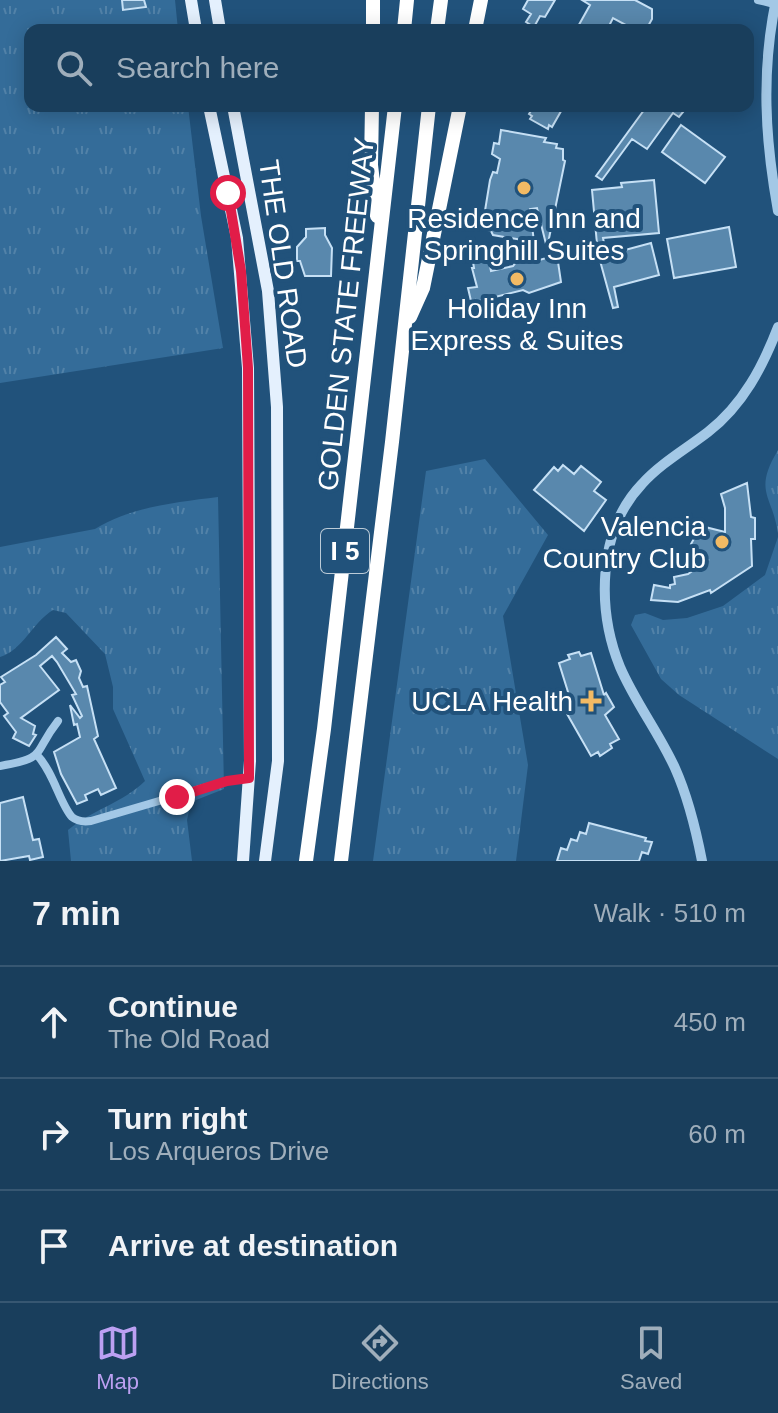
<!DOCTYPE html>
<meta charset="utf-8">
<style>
body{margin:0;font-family:Helvetica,sans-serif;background:#264965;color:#f1f3f6}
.stop{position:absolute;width:24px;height:24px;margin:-18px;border:6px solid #e11d48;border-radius:50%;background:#fff}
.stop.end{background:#e11d48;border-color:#fff;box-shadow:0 2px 8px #0008}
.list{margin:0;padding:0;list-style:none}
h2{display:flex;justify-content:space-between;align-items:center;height:104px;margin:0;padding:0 32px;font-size:34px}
h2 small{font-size:26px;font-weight:400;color:#9faebb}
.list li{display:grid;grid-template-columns:52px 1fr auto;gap:24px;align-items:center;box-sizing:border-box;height:112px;padding:0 32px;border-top:2px solid #375772}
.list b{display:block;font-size:30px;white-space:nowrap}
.list p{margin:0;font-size:26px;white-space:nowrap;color:#9faebb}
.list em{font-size:26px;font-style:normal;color:#9faebb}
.icon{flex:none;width:44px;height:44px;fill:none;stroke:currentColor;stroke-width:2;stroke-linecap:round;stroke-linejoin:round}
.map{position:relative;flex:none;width:778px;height:861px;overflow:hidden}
.search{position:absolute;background:#193e5c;box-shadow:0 4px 20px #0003;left:24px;right:24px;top:24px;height:88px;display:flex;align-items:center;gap:20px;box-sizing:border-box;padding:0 28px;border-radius:16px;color:#9faebb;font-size:30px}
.sheet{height:440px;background:#193e5c}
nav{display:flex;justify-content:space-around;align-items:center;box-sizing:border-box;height:112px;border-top:2px solid #375772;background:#193e5c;font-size:22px;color:#9faebb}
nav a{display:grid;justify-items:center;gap:4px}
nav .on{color:#bca0f2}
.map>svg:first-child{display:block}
</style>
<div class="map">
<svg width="778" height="861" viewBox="0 0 778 861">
<defs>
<pattern id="grass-tufts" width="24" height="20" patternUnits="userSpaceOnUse" patternTransform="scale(2)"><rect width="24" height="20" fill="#346c99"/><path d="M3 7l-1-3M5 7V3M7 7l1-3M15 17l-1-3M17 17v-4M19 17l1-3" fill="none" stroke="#5282a8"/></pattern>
</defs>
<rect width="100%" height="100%" fill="#21527b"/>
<path fill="url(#grass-tufts)" d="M0 0H175L178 30H30V106H188L201 216 223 348 0 383Z
M778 450V533C772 494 753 492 778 450Z
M485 459 548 535 503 616 528 765 516 861H373L426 471Z
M218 497 224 789 191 802 187 820 192 861H71L68 830C92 810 124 802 145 781L113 709V687L105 654 66 613 53 610C32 623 23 650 0 657V547L95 529C130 507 178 502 218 497Z
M778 537V759L679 695 661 679 631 625 635 615 645 613 663 620 687 618 723 606 765 575Z"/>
<path fill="#5988ad" stroke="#c6e0f5" stroke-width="2" d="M122 0H144L146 7 123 10Z
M528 0H555L545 17 540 16 534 27 526 22 531 14 523 9Z
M582 0H635L652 9V19L646 30H635L613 18 607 30H576L590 5Z
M534 106H564L552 127 549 125 548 129 530 119 532 116 529 114Z
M647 106H688L679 117 673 113 647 149 632 139 602 180 596 176Z
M681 125 725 157 705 183 662 152Z
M501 130 546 138 544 142 557 144 556 148 563 149V160L565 161 547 248 537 208 530 209 534 242 493 235 491 231 482 229 490 180 493 172 497 173 500 159 492 154 494 143 499 144Z
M654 180 659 233 603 238 604 243 597 244 592 190 622 187 621 183Z
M729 227 736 267 674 278 667 239Z
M325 228V235L332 248 331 276H305L300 261H297V247L306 237V229Z
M651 243 659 275 614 287 618 307 613 308 599 257Z
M487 252 491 271 513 266 517 261 531 258 536 261 557 255 561 282 529 293 523 290 475 302V300L471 301 468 288 477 287 472 268H474L473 262 478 261 477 254Z
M563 465 574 474 581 466 601 482 594 491 606 500 584 531 534 490 554 467 558 471Z
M747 483 751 517 755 518V539H751L752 566 711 593 710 590 678 602 651 600 654 585 670 588V585L675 584 674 577 688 574 708 560 691 544 701 526 725 532V508L721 494Z
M56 637 67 649 62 653 71 662 76 660 81 671 79 678 83 687 87 686 98 736 94 739 116 788 101 795 98 789 85 795 87 800 77 804 61 774 54 752 80 737 77 724 74 725 70 705 80 718 82 716 72 695 76 694 57 662 52 656 40 666 59 690 21 718 35 726 33 734 36 735 29 746 13 738 16 732 4 716 8 713 0 702V685L5 682 1 677 36 655Z
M579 652 581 656 591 653 604 695 606 693 614 707 605 715 619 739 610 744 612 748 600 756 598 752 591 756 566 712 573 708 559 663 570 659 568 655Z
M23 797 33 840 39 839 43 857 30 860 29 856 0 861V803Z
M589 823 646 838 645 841 652 842 648 854 642 852 639 861H557L561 848 567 850 571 839 577 841 580 832 586 834Z"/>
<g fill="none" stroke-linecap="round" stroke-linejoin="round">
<path stroke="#a3c8e6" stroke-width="8" d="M758 0 778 5
M37 755C54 773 60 804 72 817 78 822 84 822 91 821L227 781 249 778
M0 766C48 758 32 754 58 721"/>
<path stroke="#a3c8e6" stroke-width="10" d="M776 0C761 72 765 139 778 211
M702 861C696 830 688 797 675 768 659 733 635 702 620 667 597 610 597 531 642 484 661 463 686 449 708 432 743 405 763 366 778 327"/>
<path stroke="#e4f0fd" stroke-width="12" d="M191 0 196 30
M215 0 220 30
M209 106 237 238 248 368 250 761 243 861
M233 106 268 291 277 407 278 761 265 861"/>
<path stroke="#fff" stroke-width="14" d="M373 30V0
M404 30 407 0
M437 30 441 0
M475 30 481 0
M372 106 371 165 377 216
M410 317 423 288 460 106
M306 861 324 729 395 106
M341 861 392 442 429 106"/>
</g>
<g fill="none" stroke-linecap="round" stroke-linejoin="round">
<path stroke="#e11d48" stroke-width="10" d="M177 797 227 781 249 778 248 368 241 271 228 193"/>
</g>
<g fill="#f2ba64" stroke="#21527b" stroke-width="3">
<circle cx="524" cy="188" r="8"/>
<circle cx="517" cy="279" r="8"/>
<circle cx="722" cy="542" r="8"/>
<path d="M587 689h8v8h8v8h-8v8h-8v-8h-8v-8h8z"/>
</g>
<g text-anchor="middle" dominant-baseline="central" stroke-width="8" stroke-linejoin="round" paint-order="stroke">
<rect fill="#21527b" stroke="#bccbd7" stroke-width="2" x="321" y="529" width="48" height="44" rx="6"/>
<g font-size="26" font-weight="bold" fill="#fff">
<text x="345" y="551">I 5</text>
</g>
<g font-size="28" fill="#fff" stroke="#21527b">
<text x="524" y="218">Residence Inn and<tspan x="524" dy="32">Springhill Suites</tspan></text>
<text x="517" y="308">Holiday Inn<tspan x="517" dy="32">Express &amp; Suites</tspan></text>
<text x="706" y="526" text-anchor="end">Valencia<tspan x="706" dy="32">Country Club</tspan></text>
<text x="573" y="701" text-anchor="end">UCLA Health</text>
</g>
<g font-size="28" fill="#fff" stroke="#21527b">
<text transform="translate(283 264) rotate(82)">THE OLD ROAD</text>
<text transform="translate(346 314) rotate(-84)">GOLDEN STATE FREEWAY</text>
</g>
</g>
</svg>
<div class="stop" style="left:228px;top:193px"></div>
<div class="stop end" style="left:177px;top:797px"></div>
<div class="search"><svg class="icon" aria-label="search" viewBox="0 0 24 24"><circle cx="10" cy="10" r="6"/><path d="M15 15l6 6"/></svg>Search here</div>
</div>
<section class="sheet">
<h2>7 min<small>Walk · 510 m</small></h2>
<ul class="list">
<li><svg class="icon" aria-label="ahead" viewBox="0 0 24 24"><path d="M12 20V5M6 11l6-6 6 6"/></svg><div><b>Continue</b><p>The Old Road</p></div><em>450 m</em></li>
<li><svg class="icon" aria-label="right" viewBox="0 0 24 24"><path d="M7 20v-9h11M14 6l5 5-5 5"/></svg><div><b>Turn right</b><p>Los Arqueros Drive</p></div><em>60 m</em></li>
<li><svg class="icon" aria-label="arrive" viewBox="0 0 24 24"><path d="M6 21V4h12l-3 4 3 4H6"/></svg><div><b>Arrive at destination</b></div></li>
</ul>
</section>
<nav>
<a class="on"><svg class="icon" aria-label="map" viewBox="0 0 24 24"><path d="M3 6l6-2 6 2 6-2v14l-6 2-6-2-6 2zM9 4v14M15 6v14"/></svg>Map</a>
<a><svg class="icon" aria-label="directions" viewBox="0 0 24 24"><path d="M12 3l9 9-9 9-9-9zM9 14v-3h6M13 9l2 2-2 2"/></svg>Directions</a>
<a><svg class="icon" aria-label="saved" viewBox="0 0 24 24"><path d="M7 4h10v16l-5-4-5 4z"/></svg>Saved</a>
</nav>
